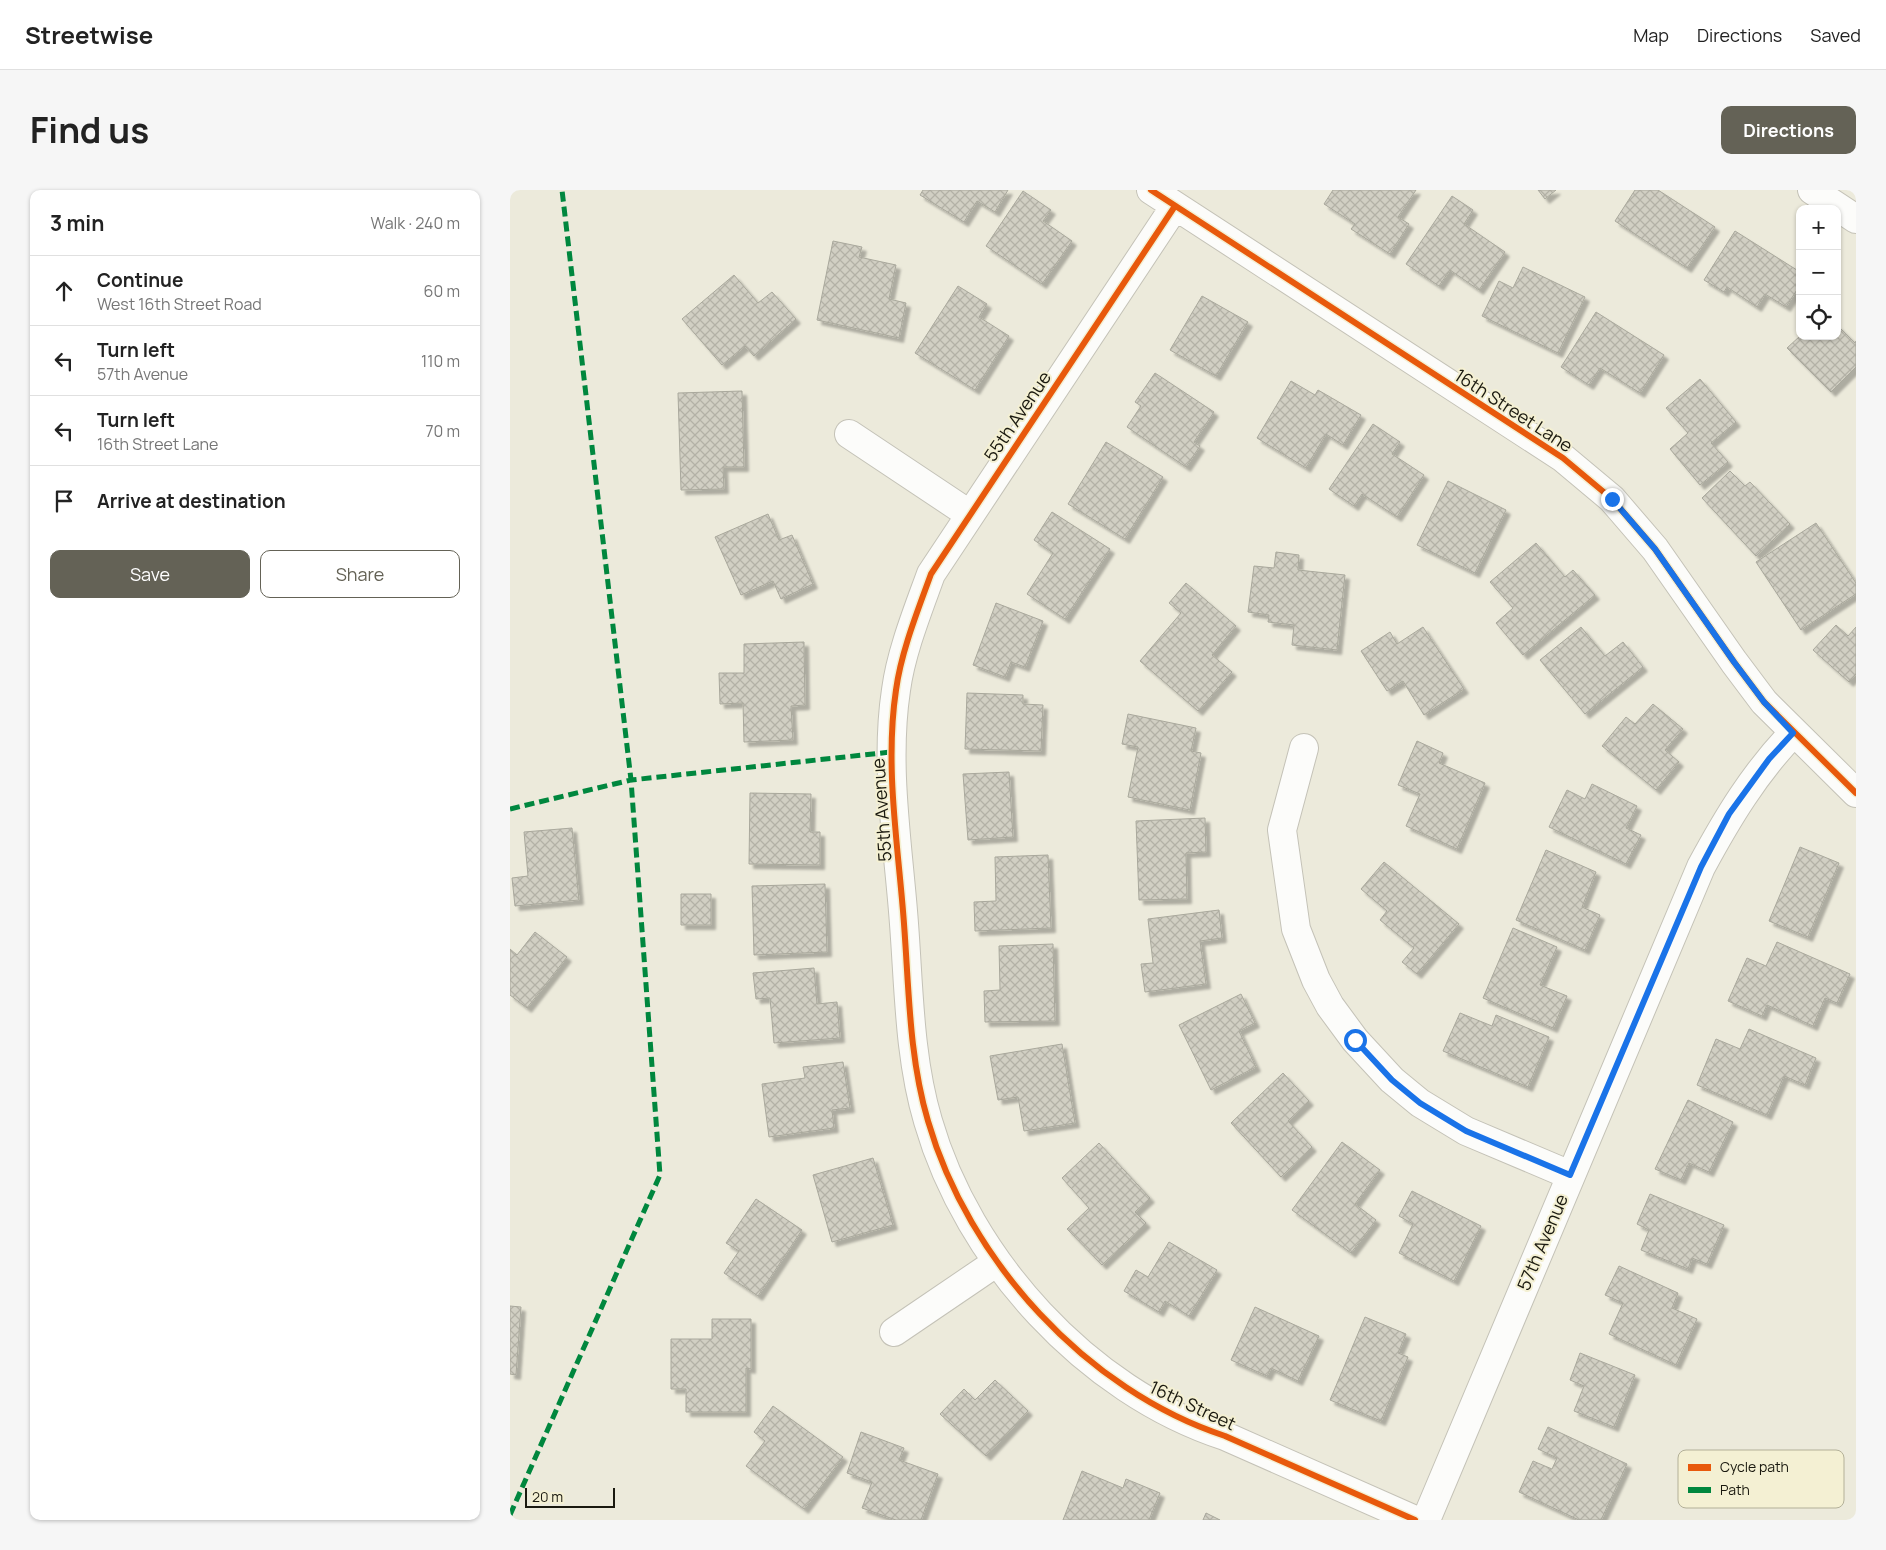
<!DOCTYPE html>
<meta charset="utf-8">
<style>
body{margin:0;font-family:Manrope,sans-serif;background:#f6f6f6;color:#222}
.controls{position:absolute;right:15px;top:15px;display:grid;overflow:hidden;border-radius:10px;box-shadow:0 1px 4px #0004}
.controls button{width:45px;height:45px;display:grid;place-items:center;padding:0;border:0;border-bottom:1px solid #e0e0e0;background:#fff;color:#222;font:25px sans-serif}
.scale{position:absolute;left:15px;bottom:12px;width:90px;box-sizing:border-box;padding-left:5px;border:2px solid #1a190f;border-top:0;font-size:14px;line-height:18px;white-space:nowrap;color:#1a190f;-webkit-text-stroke:4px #f4f0d3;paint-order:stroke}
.stop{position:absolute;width:15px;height:15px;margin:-11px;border:4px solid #1a73e8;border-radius:50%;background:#fff}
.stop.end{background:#1a73e8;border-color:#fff;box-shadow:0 1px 5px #0008}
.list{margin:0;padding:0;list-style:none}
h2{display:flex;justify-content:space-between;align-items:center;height:65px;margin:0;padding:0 20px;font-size:21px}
h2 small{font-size:16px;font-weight:400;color:#767676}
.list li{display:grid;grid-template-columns:32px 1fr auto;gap:15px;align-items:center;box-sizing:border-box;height:70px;padding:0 20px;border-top:1px solid #e0e0e0}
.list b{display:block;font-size:19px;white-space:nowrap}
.list p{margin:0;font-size:16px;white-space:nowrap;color:#767676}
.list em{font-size:16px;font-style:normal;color:#767676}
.actions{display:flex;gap:10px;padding:15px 20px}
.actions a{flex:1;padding:11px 0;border:1px solid #646256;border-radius:10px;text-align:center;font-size:18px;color:#646256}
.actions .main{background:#646256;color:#fff}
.icon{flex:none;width:28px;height:28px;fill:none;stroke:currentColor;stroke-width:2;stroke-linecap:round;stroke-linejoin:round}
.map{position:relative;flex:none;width:1346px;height:1330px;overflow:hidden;border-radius:10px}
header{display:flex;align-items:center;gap:30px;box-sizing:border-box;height:70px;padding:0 25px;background:#fff;border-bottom:1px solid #e0e0e0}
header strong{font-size:24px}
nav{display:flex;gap:28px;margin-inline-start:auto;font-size:18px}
.intro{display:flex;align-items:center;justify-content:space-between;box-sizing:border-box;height:120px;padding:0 30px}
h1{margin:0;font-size:35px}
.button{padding:12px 22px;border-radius:10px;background:#646256;color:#fff;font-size:18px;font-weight:700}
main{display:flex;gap:30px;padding:0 30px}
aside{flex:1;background:#fff;border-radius:10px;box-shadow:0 1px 4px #0004}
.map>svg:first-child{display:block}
</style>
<header>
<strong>Streetwise</strong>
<nav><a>Map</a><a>Directions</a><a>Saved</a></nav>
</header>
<div class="intro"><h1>Find us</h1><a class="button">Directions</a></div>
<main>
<aside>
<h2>3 min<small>Walk · 240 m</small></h2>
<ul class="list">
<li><svg class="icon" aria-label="ahead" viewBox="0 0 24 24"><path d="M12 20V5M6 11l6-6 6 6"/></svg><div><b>Continue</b><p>West 16th Street Road</p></div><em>60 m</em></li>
<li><svg class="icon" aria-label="left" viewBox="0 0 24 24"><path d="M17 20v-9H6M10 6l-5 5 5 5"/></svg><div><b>Turn left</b><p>57th Avenue</p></div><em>110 m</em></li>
<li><svg class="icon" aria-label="left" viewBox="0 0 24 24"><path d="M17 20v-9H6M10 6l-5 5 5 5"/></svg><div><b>Turn left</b><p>16th Street Lane</p></div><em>70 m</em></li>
<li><svg class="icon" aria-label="arrive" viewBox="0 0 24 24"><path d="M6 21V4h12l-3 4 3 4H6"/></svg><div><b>Arrive at destination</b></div></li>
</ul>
<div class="actions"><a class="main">Save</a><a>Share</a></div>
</aside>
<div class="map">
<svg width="1346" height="1330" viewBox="0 0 1346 1330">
<defs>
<pattern id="building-cross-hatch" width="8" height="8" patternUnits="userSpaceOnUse" patternTransform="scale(1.25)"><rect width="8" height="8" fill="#d1cfc3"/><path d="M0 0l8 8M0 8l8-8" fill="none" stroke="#b3b1a6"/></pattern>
<filter id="shadow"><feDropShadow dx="4.5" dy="4.5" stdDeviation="1" flood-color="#0004"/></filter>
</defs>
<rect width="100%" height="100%" fill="#eceadb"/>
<path fill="url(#building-cross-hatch)" stroke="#a9a89c" filter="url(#shadow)" d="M413 0H498L485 22 467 11 454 32 410 5Z
M823 0H906L888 27 899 34 880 64 841 39 845 34 814 14Z
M1028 0H1046L1035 9Z
M1125 0H1148L1205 37 1177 78 1105 31Z
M513 1 541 20 533 31 562 51 532 94 476 56Z
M942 6 963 20 954 34 995 62 969 100 940 80 929 96 896 74Z
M1225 41 1290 82V95L1276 117 1255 104 1247 117 1217 97 1214 102 1194 90Z
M323 51 352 57 349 67 386 75 379 109 396 113 389 148 307 130Z
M1013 77 1075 107 1048 163 972 126 989 91 1003 98Z
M224 85 248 113 262 102 286 129 244 166 235 156 212 175 172 129Z
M448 96 477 114 469 127 499 146 465 200 405 163Z
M692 106 738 132 706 186 660 160Z
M1086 122 1154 165 1130 203 1090 178 1079 195 1051 177Z
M1327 135 1345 153 1346 151V177L1321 202 1277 158 1290 146H1327Z
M645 183 704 222 684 252 690 256 676 277 617 237 631 216 625 212Z
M1190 189 1226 232 1201 253 1218 272 1190 295 1160 259 1178 243 1156 218Z
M781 191 805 205 808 200 851 225 833 255 816 244 796 278 747 248Z
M232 201 234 277H213L214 299 171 300 168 203Z
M863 234 890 252 882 264 914 285 887 327 852 304 844 316 819 299Z
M596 252 653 287 615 349 558 314Z
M1220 281 1235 296 1240 292 1280 334 1246 366 1192 308Z
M938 291 996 320 965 383 907 355Z
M542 322 600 359 555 429 517 404 543 363 524 350Z
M258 324 269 350 282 345 303 394 271 409 263 391 231 405 205 347Z
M1306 333 1346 393V404L1291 440 1246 372Z
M1026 353 1055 387 1063 380 1085 405 1013 465 986 433 1003 418 980 392Z
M766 362 789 365 788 380 835 385 827 460 782 455 784 435 758 432 759 425 738 422 744 376 764 378Z
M676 393 726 436 702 465 722 482 688 521 630 471 671 423 659 413Z
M486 413 533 431 515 477 501 472 495 487 463 475Z
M1326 435 1338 446 1346 437V484L1339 492 1303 460Z
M913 437 954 499 914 525 893 491 877 501 851 461 880 442 887 454Z
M1071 437 1095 466 1113 452 1133 477 1075 524 1030 470Z
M294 452 295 515 281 516 283 550 234 552 233 513 210 514 209 483H234V454Z
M457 503 513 505V514L533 515 531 561 455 559Z
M1143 514 1173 539 1155 560 1169 572 1146 600 1092 556 1116 527 1125 534Z
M618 524 686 538 681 561 691 563 680 620 618 607 628 557 612 554Z
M907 551 933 563 929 573 975 593 947 659 896 636 910 604 888 595Z
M499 582 503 647 458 650 453 584Z
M1082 594 1127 616 1116 638 1131 645 1116 674 1039 637 1057 600 1075 609Z
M240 603 301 604 300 642H310V675L239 674Z
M695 628 696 662 676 663 677 709 629 710 626 631Z
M62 638 69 710 5 716 2 688 18 686 14 642Z
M1290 657 1329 673 1298 747 1259 731Z
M1036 660 1086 682 1072 717 1090 725 1075 760 1006 730Z
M538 665 541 738 465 741 464 712 486 711 485 667Z
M874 672 949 734 907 784 892 772 904 758 870 730 877 721 851 699Z
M315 694 317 762 244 765 242 696Z
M171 704H201V735H171Z
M709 720 712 748 690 751 696 794 635 802 631 774 643 773 638 729Z
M1003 738 1047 757 1030 795 1057 806 1043 838 973 808Z
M25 742 57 767 17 818 0 805V759L7 765Z
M1267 752 1340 784 1327 813 1315 808 1303 836 1257 815 1252 826 1218 811 1237 768 1256 776Z
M543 754 545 831 475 832 474 801 490 800 489 756Z
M304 778 307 814 327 812 330 848 264 853 260 808 246 809 243 783Z
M731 804 745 833 729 841 746 877 701 900 669 835Z
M950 823 982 836 986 825 1039 847 1018 897 933 861Z
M1239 839 1306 868 1295 895 1274 886 1257 925 1187 895 1206 849 1230 859Z
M552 854 565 933 514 941 508 907 488 910 480 866Z
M333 872 340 918 322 920 324 938 259 947 252 894 295 888 293 877Z
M773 883 799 911 778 931 802 957 771 987 721 933Z
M1178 910 1223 932 1199 982 1179 973 1171 990 1145 979Z
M832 952 870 980 845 1014 866 1030 841 1063 782 1020Z
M589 953 640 1008 625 1022 636 1033 592 1075 557 1039 579 1018 552 988Z
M363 968 383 1035 322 1052 303 985Z
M902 1001 971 1036 944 1091 889 1063 903 1034 889 1026Z
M1140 1004 1214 1035 1197 1074 1182 1068 1178 1079 1131 1060 1139 1040 1127 1034Z
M246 1009 292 1040 248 1106 214 1083 229 1061 216 1053Z
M659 1052 707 1080 679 1126 655 1111 649 1122 614 1101 626 1080 638 1087Z
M1109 1076 1168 1103 1162 1118 1187 1129 1166 1175 1099 1144 1113 1113 1095 1105Z
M0 1116 11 1117 6 1185 0 1184Z
M745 1117 809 1146 788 1191 761 1178 757 1186 721 1170Z
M855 1127 896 1144 888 1163 898 1167 871 1231 820 1210Z
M202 1129H241V1179L236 1178V1222H176V1199H161V1149H202Z
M1070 1163 1125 1185 1104 1237 1064 1221 1074 1196 1060 1190Z
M485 1190 518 1221 476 1266 430 1224 454 1199 465 1210Z
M263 1216 333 1267 294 1319 236 1276 255 1251 244 1242Z
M1038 1237 1117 1274 1091 1330H1069L1009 1302 1023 1271 1042 1279 1047 1268 1028 1259Z
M351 1242 394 1258 389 1270 428 1284 411 1330H386L352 1318 362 1292 337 1283Z
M572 1281 613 1298 616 1289 650 1303 639 1330H553Z
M696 1323 710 1330H693Z"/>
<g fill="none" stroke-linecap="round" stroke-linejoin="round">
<defs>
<path id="minor" d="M641 0 1053 268 1102 309 1145 359 1224 472 1254 512 1346 603
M1302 0 1346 29
M665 16 421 384C408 420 391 462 386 500 375 573 387 648 393 721 399 791 398 864 418 931 458 1070 577 1201 715 1246L905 1330
M339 244 459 324
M794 558 772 640 786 739 806 790 820 816 845 850 882 890 910 913 956 941 1060 985
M384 1142 487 1072
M916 1330 1191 677C1218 627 1244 584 1283 543"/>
</defs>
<use href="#minor" stroke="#c4c2b7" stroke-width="30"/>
<use href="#minor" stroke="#fcfcfa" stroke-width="28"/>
<path stroke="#00873e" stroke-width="5" stroke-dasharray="10 5" stroke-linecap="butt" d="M0 619 121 590 381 562
M0 1325 150 985 121 590 52 0"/>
<defs>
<path id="cycleway" d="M641 0 1053 268 1102 309 1145 359 1224 472 1254 512 1346 603
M665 16 421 384C408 420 391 462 386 500 375 573 387 648 393 721 399 791 398 864 418 931 458 1070 577 1201 715 1246L905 1330"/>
</defs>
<use href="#cycleway" stroke="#f4f0d3" stroke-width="9"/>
<use href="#cycleway" stroke="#e8590c" stroke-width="6"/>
</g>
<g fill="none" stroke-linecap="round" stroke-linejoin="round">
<path stroke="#1a73e8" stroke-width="6" d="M845 850 882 890 910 913 956 941 1060 985 1191 677 1219 624 1259 569 1283 543 1254 512 1224 472 1145 359 1102 309"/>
</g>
<g text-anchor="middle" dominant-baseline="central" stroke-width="4" stroke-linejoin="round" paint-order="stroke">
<g font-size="18" fill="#1a190f" stroke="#f4f0d3">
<text transform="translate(1004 220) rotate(33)">16th Street Lane</text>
<text transform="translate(507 226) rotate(-56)">55th Avenue</text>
<text transform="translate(371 620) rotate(-94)">55th Avenue</text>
<text transform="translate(1032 1052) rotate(-67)">57th Avenue</text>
<text transform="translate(683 1215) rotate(25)">16th Street</text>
</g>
</g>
<rect x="1168" y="1260" width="166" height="58" rx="8" fill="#f4f0d3" stroke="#b3b098" stroke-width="1"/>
<rect x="1178" y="1274" width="23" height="7" fill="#e8590c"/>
<rect x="1178" y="1297" width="23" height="6" fill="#00873e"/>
<g font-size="14" fill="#1a190f">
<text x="1210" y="1282">Cycle path</text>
<text x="1210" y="1305">Path</text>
</g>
</svg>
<div class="controls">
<button>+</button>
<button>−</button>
<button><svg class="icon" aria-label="locate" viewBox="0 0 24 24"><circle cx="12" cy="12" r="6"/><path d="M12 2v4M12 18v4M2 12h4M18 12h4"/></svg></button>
</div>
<div class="scale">20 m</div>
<div class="stop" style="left:845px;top:850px"></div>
<div class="stop end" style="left:1102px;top:309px"></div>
</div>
</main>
